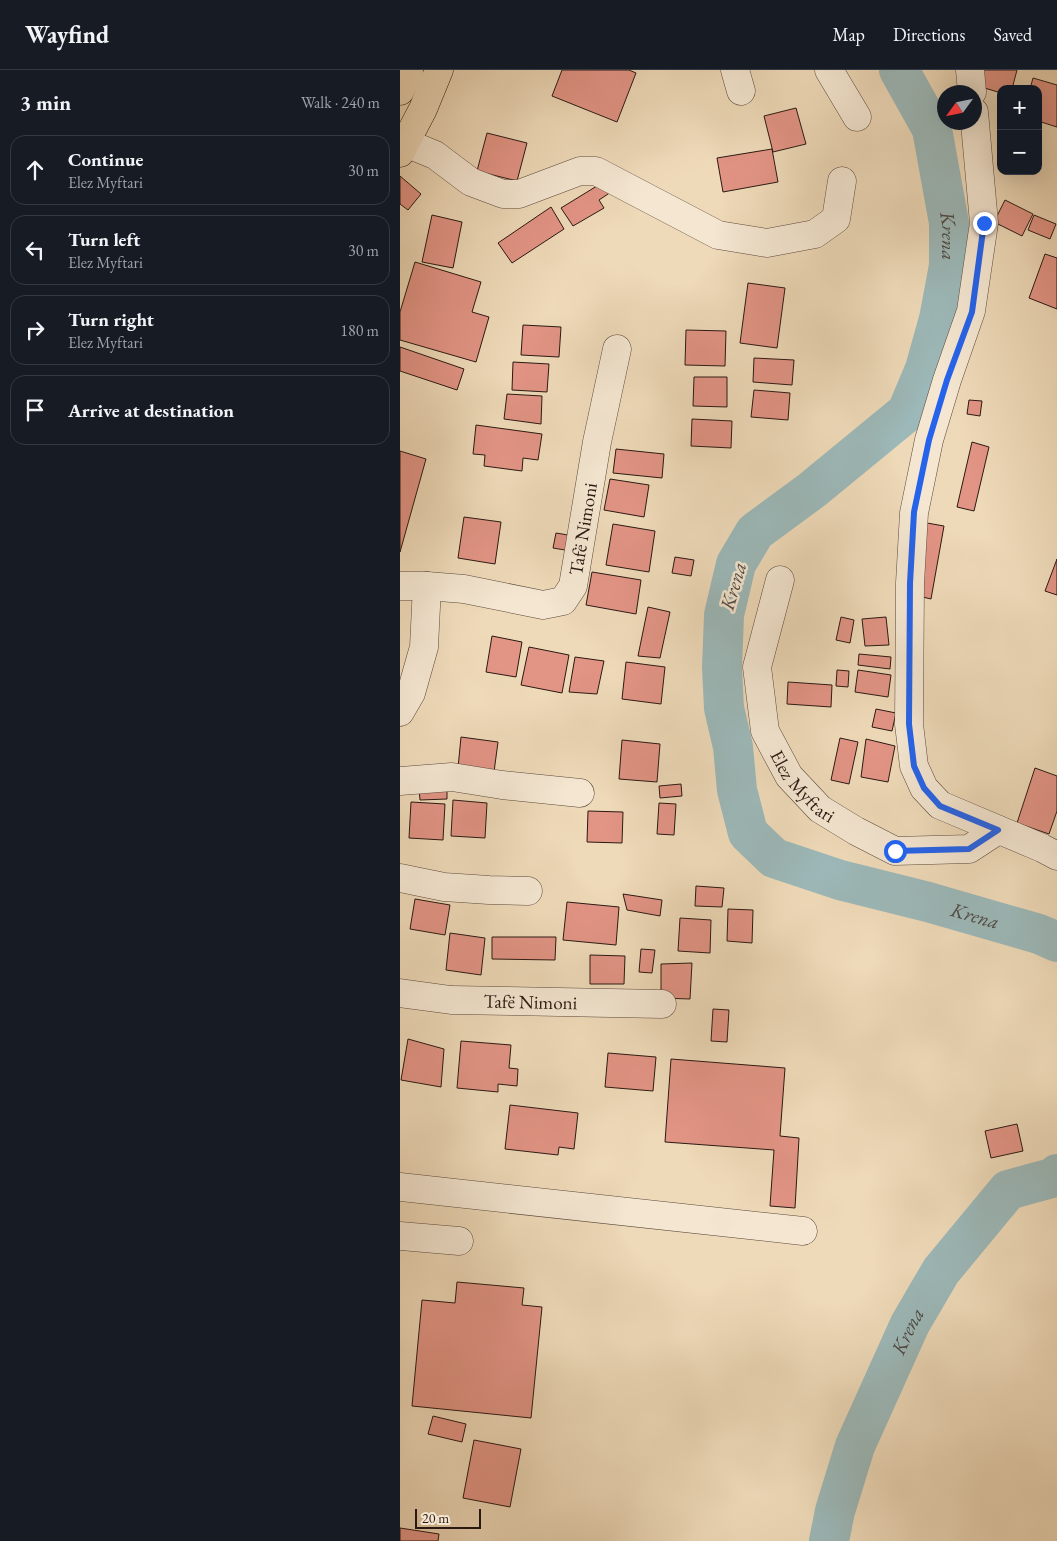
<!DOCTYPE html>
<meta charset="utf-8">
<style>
body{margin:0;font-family:"EB Garamond",serif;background:#20242c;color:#f1f3f6}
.controls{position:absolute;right:15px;top:15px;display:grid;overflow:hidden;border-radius:10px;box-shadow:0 5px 20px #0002}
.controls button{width:45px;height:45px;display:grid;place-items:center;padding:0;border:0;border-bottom:1px solid #363941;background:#171b24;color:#f1f3f6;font:25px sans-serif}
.compass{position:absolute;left:537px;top:15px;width:45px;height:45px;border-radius:50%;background:#171b24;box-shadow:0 5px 20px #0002;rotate:237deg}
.scale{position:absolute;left:15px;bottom:12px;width:66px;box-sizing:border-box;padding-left:5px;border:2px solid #2a1912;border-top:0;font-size:14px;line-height:18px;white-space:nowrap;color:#2a1912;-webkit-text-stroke:4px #f4e6d1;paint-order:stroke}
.stop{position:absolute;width:15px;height:15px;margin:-11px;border:4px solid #2563eb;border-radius:50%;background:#fff}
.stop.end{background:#2563eb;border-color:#fff;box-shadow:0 1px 5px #0008}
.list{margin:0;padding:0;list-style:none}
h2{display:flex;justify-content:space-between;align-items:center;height:65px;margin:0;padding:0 20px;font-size:21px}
h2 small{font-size:16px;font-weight:400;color:#9ea1a6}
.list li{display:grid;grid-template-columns:32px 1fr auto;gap:15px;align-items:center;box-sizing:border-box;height:70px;margin:0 10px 10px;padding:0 10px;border:1px solid #363941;border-radius:15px}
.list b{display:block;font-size:19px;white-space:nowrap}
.list p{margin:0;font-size:16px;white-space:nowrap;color:#9ea1a6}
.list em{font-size:16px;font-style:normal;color:#9ea1a6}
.icon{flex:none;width:28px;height:28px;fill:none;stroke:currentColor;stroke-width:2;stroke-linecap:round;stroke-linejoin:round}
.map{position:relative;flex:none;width:657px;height:1471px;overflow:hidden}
header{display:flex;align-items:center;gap:30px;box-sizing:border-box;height:70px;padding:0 25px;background:#171b24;border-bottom:1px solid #363941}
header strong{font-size:24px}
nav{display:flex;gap:28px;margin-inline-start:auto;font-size:18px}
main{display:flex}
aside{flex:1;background:#171b24}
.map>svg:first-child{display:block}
</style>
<header>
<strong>Wayfind</strong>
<nav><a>Map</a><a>Directions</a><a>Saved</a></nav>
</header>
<main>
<aside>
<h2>3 min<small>Walk · 240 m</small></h2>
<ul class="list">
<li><svg class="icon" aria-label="ahead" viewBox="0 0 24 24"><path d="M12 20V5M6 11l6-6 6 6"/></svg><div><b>Continue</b><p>Elez Myftari</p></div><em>30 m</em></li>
<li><svg class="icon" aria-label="left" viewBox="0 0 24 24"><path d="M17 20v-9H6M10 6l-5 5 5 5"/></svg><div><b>Turn left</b><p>Elez Myftari</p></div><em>30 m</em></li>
<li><svg class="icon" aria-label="right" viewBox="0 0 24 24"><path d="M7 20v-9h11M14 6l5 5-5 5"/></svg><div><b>Turn right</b><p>Elez Myftari</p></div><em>180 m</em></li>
<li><svg class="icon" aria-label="arrive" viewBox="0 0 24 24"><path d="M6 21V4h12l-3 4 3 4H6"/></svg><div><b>Arrive at destination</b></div></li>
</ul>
</aside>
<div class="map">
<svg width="657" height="1471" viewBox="0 0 657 1471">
<rect width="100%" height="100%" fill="#eed9b8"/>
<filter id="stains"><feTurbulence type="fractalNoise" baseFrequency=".004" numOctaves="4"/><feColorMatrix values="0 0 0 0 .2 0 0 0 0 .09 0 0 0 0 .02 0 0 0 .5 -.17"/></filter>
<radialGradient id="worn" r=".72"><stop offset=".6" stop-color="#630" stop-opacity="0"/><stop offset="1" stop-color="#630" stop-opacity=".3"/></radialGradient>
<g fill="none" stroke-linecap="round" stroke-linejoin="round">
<g stroke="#9cb8b8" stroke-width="40">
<path id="s1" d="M499 0 532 59 549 153V196L539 249 525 299 507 342 412 420 355 462 336 494 324 545 322 598 324 638 333 677 337 720 348 763 374 788 440 810 528 832 639 864 657 872"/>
<path id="s2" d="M429 1471 435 1441 455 1376 510 1254 541 1201 608 1120 652 1108 657 1104"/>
</g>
</g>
<path fill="#e29485" stroke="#2a1912" d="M162 0H229L236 3 217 52 152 26Z
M582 0H617L612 19H601V23L578 16Z
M633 8 657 15V57L638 51V19H630Z
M396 38 406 74 373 82 364 46Z
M87 63 127 73 117 111 77 101Z
M372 79 378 112 323 122 317 88Z
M0 106 21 124 8 140 0 134Z
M205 111 211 122 199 130 204 138 173 156 161 138Z
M605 130 633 144 622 166 594 152Z
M151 137 164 159 112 193 98 173Z
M32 145 62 152 53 198 22 192Z
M634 145 656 154 650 169 628 160Z
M645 184 657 188V239L629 228Z
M15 192 81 212 72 242 89 247 76 292 0 270V242Z
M348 213 385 218 377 278 340 273Z
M123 255 161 257 159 287 121 285Z
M286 260 326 261 325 296 285 295Z
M0 277 64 299 57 320 0 301Z
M354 288 394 290 392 315 353 312Z
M113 292 149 294 147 322 112 320Z
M294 307H327V337L293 336Z
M354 320 390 323 388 350 351 347Z
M107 324 142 326 141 354 104 349Z
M569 330 582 331 580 346 567 344Z
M292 349 332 351 331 378 291 376Z
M76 355 142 364 138 390 123 388 122 401 84 396 85 385 73 384Z
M572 372 589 377 574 441 557 437Z
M216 379 264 384 262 408 213 403Z
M0 381 26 389 0 482Z
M210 409 249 415 244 447 204 440Z
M64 447 101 452 95 494 58 488Z
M527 453 544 456 531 529 514 525Z
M213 454 255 461 249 502 206 495Z
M156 463 174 466 171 481 153 478Z
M275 487 294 490 291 506 272 503Z
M657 489V525L645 521Z
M192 502 241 510 236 544 186 535Z
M248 537 270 542 260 588 238 586Z
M441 547 454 550 450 573 436 570Z
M486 547 489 575 465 576 462 549Z
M92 566 122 572 116 607 86 602Z
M129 577 169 585 162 623 121 615Z
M459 584 491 587 490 599 458 595Z
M175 587 204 591 197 624 169 622Z
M226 592 265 597 261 634 222 629Z
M437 600 449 601 448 617 436 616Z
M458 600 491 605 488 627 455 622Z
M388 612 432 615 431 637 387 634Z
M476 639 496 643 492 661 472 657Z
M61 667 98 672 94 702 58 698Z
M440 668 458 672 449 714 431 710Z
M466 669 495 676 488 712 461 707Z
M222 670 260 674 257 712 219 709Z
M635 698 657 706V741L649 764 617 753Z
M281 714 282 726 260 728 259 716Z
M47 717V729L20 730 19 718Z
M53 730 87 733 85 768 51 766Z
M11 732 45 734 43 770 9 768Z
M259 733 276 734 274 765 257 764Z
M188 741 223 742 222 773 187 772Z
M296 816 324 818 322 837 295 836Z
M223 824 262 830 260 846 227 840Z
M15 829 50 835 45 865 10 859Z
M167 832 219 837 216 875 163 870Z
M328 839 353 840 352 873 327 871Z
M280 848 311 850 310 883 278 881Z
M50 863 85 868 81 905 46 900Z
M92 867H156L155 890 92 889Z
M241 879 255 880 252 903 239 902Z
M190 885 225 886 224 914H190Z
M292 893 290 929 261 928V894Z
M313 939 329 940 327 972 311 971Z
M8 969 44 979 41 1017 1 1010Z
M61 971 111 975 109 998 118 999 117 1016 98 1014V1022L57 1018Z
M208 983 256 987 253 1021 205 1017Z
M271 989 385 998 380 1066 399 1068 395 1138 370 1136 374 1080 265 1072Z
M110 1035 178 1043 174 1079 159 1077 158 1085 105 1079Z
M617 1054 623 1081 591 1088 585 1061Z
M57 1212 124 1218 122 1235 142 1237 131 1348 12 1336 22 1230 55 1233Z
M33 1346 66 1354 62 1372 28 1364Z
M74 1370 121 1379 110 1437 63 1428Z
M0 1458 39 1464 38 1471H0Z"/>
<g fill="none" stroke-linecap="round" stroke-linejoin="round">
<defs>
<g id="minor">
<path d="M335 0 341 21"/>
<path d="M429 0 457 47"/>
<path d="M570 0 572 22"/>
<path d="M574 42 584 153 571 241 547 310 529 370 514 443 510 513 509 654 514 696 524 718 540 735 642 778 657 786"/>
<path d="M6 73 35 85 71 112 103 124H119L180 101H196L318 165 367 173 415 164 436 149 442 111"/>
<path id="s3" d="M380 510 357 597 365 661 389 706 420 739 456 761 495 781 569 779 598 760"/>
<path id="s4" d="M0 516H27L64 519 143 535 163 531 173 516 197 372 217 279"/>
<path d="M0 642 11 623 24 577 27 516"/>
<path d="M0 711 52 707 102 715 180 723"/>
<path d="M0 808 44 817 89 820 128 821"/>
<path id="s5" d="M0 923 51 930 262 934"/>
<path d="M0 1117 403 1161"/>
<path d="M0 1166 59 1171"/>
</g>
<path id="major" d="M0 21 9 0
M0 83 23 39 39 0"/>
</defs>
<use href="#minor" stroke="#5b493c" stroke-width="29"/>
<use href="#major" stroke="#2a1912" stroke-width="29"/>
<use href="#minor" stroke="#f4e6d1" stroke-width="28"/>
<use href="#major" stroke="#eed9b8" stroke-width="28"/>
</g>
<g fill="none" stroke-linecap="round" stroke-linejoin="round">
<path stroke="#2563eb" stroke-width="6" d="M495 781 569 779 598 760 540 736 524 718 514 696 509 654 510 513 514 442 529 370 547 310 572 242 584 153"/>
</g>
<g text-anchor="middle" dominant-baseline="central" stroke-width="5" stroke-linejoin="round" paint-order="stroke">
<g font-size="19" fill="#2a1912" stroke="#f4e6d1">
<text stroke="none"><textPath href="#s4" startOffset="241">Tafë Nimoni</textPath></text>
<text stroke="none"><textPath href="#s3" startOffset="222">Elez Myftari</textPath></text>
<text stroke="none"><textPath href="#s5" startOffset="131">Tafë Nimoni</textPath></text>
</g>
<g font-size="20" font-style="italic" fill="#4c4944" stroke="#f4e6d1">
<text stroke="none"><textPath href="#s1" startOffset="176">Krena</textPath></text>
<text transform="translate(333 516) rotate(-74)">Krena</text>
<text stroke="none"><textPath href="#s1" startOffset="1108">Krena</textPath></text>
<text stroke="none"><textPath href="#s2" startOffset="225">Krena</textPath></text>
</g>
</g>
<rect width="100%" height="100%" filter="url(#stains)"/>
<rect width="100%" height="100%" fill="url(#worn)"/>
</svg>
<div class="controls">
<button>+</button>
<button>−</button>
</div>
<svg class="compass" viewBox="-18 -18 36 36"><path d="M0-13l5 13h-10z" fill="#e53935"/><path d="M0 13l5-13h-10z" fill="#9ea1a6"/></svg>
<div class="scale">20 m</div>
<div class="stop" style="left:495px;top:781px"></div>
<div class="stop end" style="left:584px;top:153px"></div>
</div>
</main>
